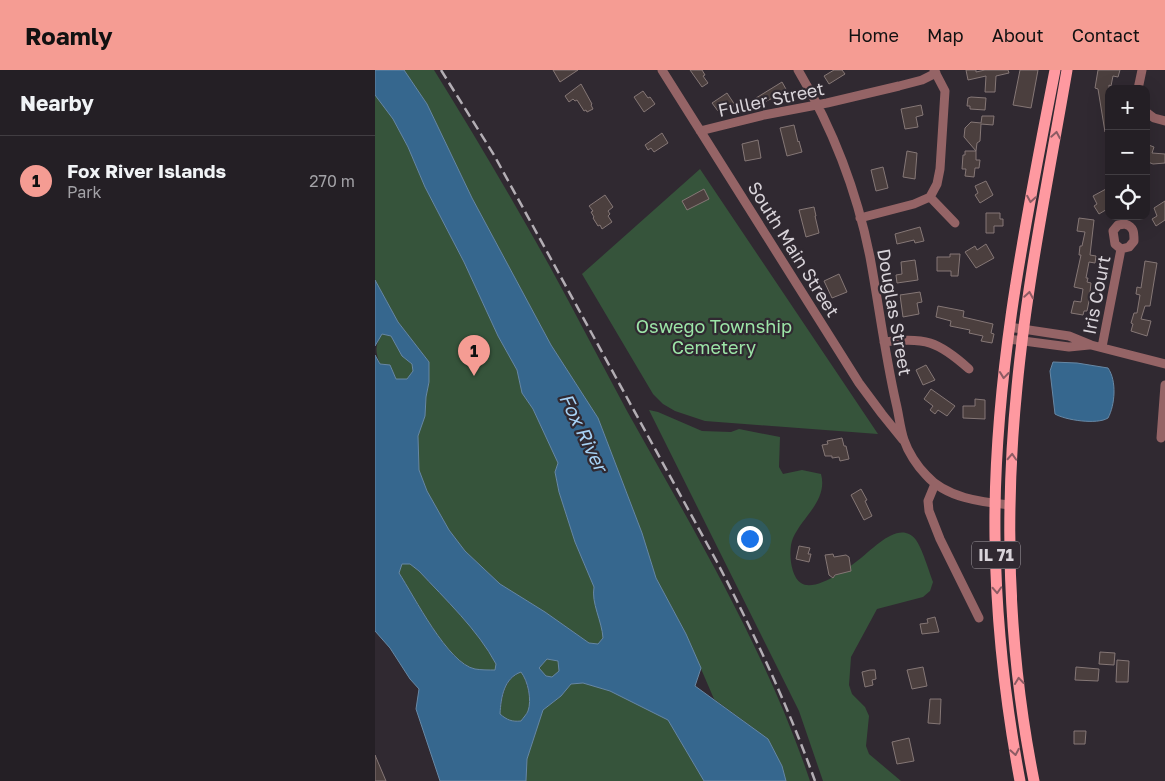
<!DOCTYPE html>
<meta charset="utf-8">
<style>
body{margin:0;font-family:"Golos Text",sans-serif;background:#302c32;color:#f1f3f6}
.controls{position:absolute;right:15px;top:15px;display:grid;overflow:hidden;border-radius:10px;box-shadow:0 5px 20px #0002}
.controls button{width:45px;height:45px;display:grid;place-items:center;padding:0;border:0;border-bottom:1px solid #413d42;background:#241f25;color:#f1f3f6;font:25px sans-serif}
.you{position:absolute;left:374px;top:468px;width:18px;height:18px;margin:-12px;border:4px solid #fff;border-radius:50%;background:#1a73e8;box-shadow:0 0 0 8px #1a73e833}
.badge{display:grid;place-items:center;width:32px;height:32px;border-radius:50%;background:#f59c93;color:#111;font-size:16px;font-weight:700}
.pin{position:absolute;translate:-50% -41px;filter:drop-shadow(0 1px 2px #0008)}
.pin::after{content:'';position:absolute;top:26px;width:18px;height:15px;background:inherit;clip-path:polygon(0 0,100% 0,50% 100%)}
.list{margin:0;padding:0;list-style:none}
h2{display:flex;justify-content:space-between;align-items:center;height:65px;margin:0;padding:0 20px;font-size:21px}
h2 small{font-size:16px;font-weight:400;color:#a3a2a7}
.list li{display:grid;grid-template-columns:32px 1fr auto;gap:15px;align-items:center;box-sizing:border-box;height:90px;padding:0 20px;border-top:1px solid #413d42}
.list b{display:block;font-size:19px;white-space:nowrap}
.list p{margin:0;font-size:16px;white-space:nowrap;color:#a3a2a7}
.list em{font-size:16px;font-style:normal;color:#a3a2a7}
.icon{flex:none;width:28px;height:28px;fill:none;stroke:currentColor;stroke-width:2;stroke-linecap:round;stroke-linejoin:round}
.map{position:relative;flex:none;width:790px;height:711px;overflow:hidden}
header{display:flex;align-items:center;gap:30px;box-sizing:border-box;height:70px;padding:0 25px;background:#f59c93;color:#111}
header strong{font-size:24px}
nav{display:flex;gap:28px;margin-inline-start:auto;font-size:18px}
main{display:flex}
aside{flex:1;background:#241f25}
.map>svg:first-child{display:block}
</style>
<header>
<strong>Roamly</strong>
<nav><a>Home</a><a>Map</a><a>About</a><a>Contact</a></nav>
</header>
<main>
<aside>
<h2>Nearby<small></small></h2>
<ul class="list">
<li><span class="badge">1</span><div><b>Fox River Islands</b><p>Park</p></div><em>270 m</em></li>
</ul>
</aside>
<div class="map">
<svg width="790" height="711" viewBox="0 0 790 711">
<rect width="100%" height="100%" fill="#302931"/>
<path fill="#36543b" d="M29 0H59C99 64 137 129 174 195 201 244 226 293 252 341 319 461 391 580 435 711H411L407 696 393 669 339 629 311 564 281 508 267 463 223 348 176 275 97 128 52 34Z
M0 25 18 49 33 77 50 117 89 192 123 266 142 300 147 323 158 339 183 393 180 402 184 422 200 472 219 517 218 523 227 556 228 568 223 574 214 573 170 542 125 514 90 481 74 460 52 421 44 400 43 366 50 346 51 327 54 312V292L23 252 0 210Z
M325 99 503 364 330 351 300 341 288 334 278 324 207 204Z
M7 264 16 266 27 286 37 294 38 301 32 309H21L15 295 5 294C0 281 0 276 7 264Z
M274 340 283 342 327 361 356 362 364 359 405 367 404 397 408 404 427 400 446 404C453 430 428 446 418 468 413 479 415 506 426 513 440 523 475 497 486 488 499 478 525 449 541 470 547 478 554 501 558 512L555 521 548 527 502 539 476 587 474 615 477 624 490 637 494 646 491 676 494 684 526 711H448L424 641Z
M27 494H35L44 501C70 529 103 560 121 594L120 600C114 600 106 600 100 599 73 594 39 526 24 503Z
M172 589 183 591 184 601 177 607 171 606 164 598Z
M146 602C152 611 157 630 153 641 152 644 148 648 146 651 137 652 132 650 125 644 127 627 129 609 146 602Z
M208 613 235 621 293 650 329 711H151L152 689 168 640 186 626 196 614Z"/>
<path fill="#36678e" stroke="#6788a5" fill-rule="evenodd" d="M0 0H29L52 34 97 128 176 275 223 348 267 463 281 508 311 564 326 598 320 616 393 669 407 696 411 711H329L293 650 235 621 208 613 196 614 186 626 168 640 152 689 151 711H65L41 639 44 619 35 609 15 578 0 561V285L5 294 15 295 21 309H32L38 301 37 294 27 286 16 266 7 264 0 276V210L23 252 54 292V312L51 327 50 346 43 366 44 400 52 421 74 460 90 481 125 514 170 542 214 573 223 574 228 568C227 551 216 533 219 517L200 472 184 422 180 402 183 393 158 339 147 323 142 300 123 266 89 192 50 117 33 77 18 49 0 25ZM27 494H35L44 501C70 529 103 560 121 594L120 600C114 600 106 600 100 599 73 594 39 526 24 503ZM172 589 183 591 184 601 177 607 171 606 164 598ZM146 602C153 611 157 630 153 641 152 644 148 648 146 651 137 652 132 650 125 644 126 627 129 608 146 602Z
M678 292 702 293 733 298C742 311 740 335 733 348 722 355 690 350 680 344L675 301Z"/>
<path fill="#4b3f3e" stroke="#857776" d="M178 0H203L185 12Z
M315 0H327L330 5 328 6 333 13 327 17Z
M459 0H467L470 4 454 14 449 6Z
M591 0H601V2L610 0H633L634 3 621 6 620 22H610L611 6 593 10Z
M645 0H663L656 38 638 35Z
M723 0H745L743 7 738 6 736 16 734 15V62H730L723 19 720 18Z
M407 12 412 21 407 24 409 28 402 31 400 27 385 34 381 28Z
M206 14 217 34 216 35 218 39 212 42 211 40 209 41 202 30 200 31 198 29 194 32 190 26Z
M268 21 273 28 275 27 280 34 269 42 259 27Z
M352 23 360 35 353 39 351 36 343 41 337 33Z
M596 27 611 28 610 40 595 39V36H592L593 28Z
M546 35 548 45 541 47 543 57 530 59 526 39Z
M607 46H619L618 55 606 54 605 71 602 73 601 81 589 67 590 58 596 52 606 53Z
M419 55 423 72 424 71 427 82 412 86 405 58Z
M287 63 293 73 279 82 276 78 273 80 270 75Z
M383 70 386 88 370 91 367 74Z
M771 74 779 77 777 83 790 84V93L778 94 773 92 771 96Z
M532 81 542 83 540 109 528 107Z
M590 81H601V90H605L604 98H600L599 107 590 106 591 99H587L588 85H590Z
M508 97 513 118 501 121 496 100Z
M611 111 618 125 605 133 600 125 603 123 600 116Z
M329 119 334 129 312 140 307 131Z
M731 119 734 124V138L724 144 719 136 722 134 718 126Z
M230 125 238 137 233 141 235 144 233 146 237 152 227 159 225 155 223 156 218 148 219 147 216 142 218 141 214 136Z
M790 131V150L781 156 777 149 782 146 779 138Z
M439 137 441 146H440L444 163 431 167 424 140Z
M611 143H625V149H628V156H619V163H611Z
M704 148 719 150 715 185 721 186 720 193 714 192 711 208H713L712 212 716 213 714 231 712 241H709L708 245 696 243 699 231 706 232 708 219 699 217 706 185H704L705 176H707L710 162 702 161Z
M545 157 549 171 540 173 539 170 522 174 520 164Z
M611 174 619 188 601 198 590 182 600 176 602 180Z
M575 184H585L583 206H576V201H562V187H575Z
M540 190 543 210 522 213 521 205 527 204 526 192Z
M770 191 782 193 775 236H770L766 249 776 251 772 266 756 261 758 254 756 253 759 243H762L765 225 761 224 762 217 766 218Z
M464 204 472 222 457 228 449 211Z
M545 222 547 232 542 233 544 244 528 247 525 225Z
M563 236 589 241 588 247 618 254 616 263 619 264 617 273 606 271 608 266 594 263 595 260 575 256 576 251 561 247Z
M551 295 560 310 548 315 541 300Z
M556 319 580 336 572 346 563 340 560 344 555 340 558 336 549 329Z
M600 329 610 330V349L588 348V336H600Z
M467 368 469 376H471L474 389 465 391 464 387 457 388V386H450L447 375 453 374 452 371Z
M486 419 492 430 490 431 497 446 489 450 476 425Z
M424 476 435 478 433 484H436L434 492 421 489Z
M458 484 459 487 471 485 474 487 476 501 460 505 458 508 454 505 450 485Z
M560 547 564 562 547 564 545 554 553 553 552 549Z
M725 582 740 583 739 595 724 594Z
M742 590 754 591 753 612H741Z
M548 597 552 616 537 619 532 600Z
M701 597 724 599 723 611 700 610Z
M495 600H500L501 609 497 610 498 615 490 617 487 602Z
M555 629H566L565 654 553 653Z
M699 661H711L710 674H699Z
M534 668 539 691 522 694 517 672Z
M0 685 11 711H0Z"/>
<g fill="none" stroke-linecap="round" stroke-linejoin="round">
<path stroke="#956466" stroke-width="9" d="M287 0 484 313 507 344 528 370
M423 0C457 57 482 122 495 187 504 236 510 285 521 333 524 345 525 358 529 370 533 382 542 396 551 405 571 428 606 432 635 435
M763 19 767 0
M771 42 779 48 790 51
M325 61 389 45 452 33 524 16 547 10 561 3
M555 127 580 153
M485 148 539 134 555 127 562 114 565 99 570 21 559 0
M750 154C759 157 759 162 759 171L754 177 746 179 740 174 738 161 743 155Z
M634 257 694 266 716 275 790 294
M633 269 694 277 714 275
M509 272C550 267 563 271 594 299
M727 277 746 179
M786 368 790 315
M560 414 553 431 554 441 565 469 604 548"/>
<path stroke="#fe99a0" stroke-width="11" d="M645 711C630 631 621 549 620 467 618 310 650 154 680 0
M659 711C633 581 629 448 642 317 652 211 674 105 692 0"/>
<path stroke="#b3aeb4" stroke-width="2.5" stroke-dasharray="10 5" stroke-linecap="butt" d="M66 0 119 85 342 492C379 563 413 636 440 711"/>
</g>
<defs><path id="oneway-chevron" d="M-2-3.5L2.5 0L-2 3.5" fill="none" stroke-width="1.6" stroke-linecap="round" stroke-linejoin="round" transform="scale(1.25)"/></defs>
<g stroke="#8d5b63">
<use href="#oneway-chevron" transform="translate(681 65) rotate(-80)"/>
<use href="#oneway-chevron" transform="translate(656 129) rotate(100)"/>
<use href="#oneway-chevron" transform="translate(654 225) rotate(-81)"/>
<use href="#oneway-chevron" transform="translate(629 305) rotate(96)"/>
<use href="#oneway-chevron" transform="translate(637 387) rotate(-87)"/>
<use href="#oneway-chevron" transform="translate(622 520) rotate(87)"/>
<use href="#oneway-chevron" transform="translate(644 611) rotate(-96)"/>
<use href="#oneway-chevron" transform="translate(640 682) rotate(80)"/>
</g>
<g text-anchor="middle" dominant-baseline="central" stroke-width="4.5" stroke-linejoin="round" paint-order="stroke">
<rect fill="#302931" stroke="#a6a1a7" stroke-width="1" x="597" y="471.5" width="48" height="27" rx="4"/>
<g font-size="16" font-weight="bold" fill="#d9d4da">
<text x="621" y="485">IL 71</text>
</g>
<g font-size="18" fill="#d9d4da" stroke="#302931">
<text transform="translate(396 29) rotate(-12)">Fuller Street</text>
<text transform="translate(419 179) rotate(58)">South Main Street</text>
<text transform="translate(721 225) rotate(-79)">Iris Court</text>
<text transform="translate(520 242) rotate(80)">Douglas Street</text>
</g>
<g font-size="18" fill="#9ce5a7" stroke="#302931">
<text x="339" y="256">Oswego Township<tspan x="339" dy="21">Cemetery</tspan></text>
</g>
<g font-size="19" font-style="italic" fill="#a7d2f5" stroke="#302931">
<text transform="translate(209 362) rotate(64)">Fox River</text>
</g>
</g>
</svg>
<div class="controls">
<button>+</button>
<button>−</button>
<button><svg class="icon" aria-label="locate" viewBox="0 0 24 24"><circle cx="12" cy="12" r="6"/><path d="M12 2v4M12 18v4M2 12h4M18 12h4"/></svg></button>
</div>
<div class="you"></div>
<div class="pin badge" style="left:99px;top:306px">1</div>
</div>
</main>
